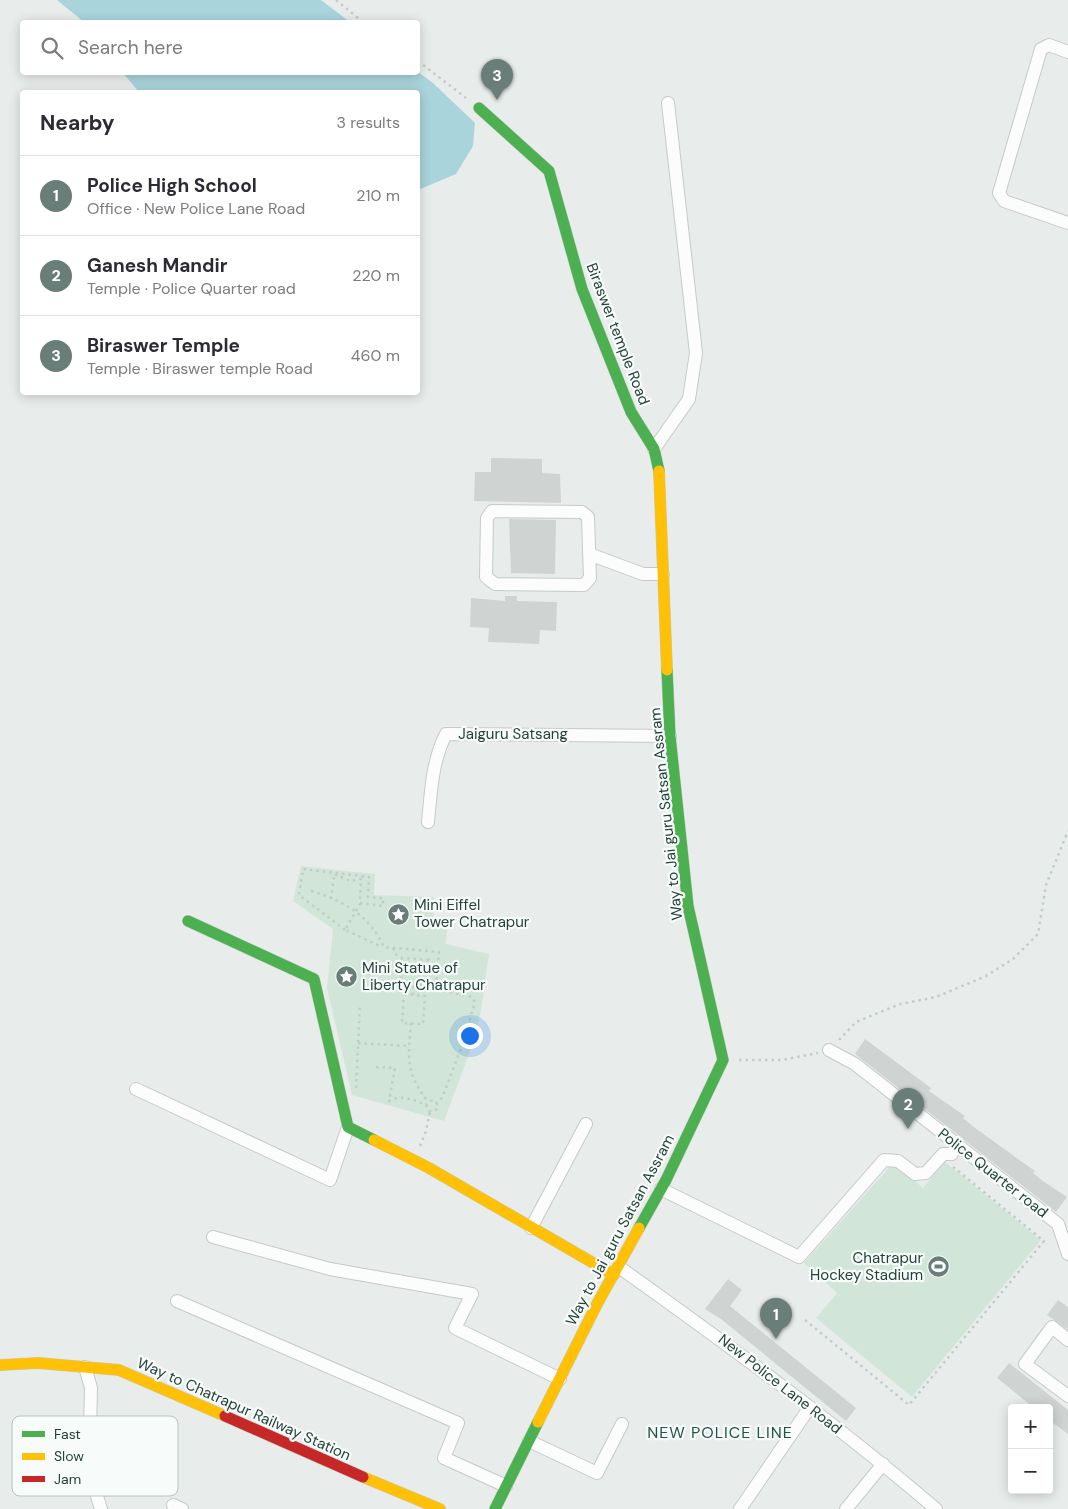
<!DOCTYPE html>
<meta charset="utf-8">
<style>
body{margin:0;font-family:"DM Sans",sans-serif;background:#f7f7f7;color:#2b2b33}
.controls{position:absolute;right:15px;bottom:15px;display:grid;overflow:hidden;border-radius:5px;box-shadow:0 2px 12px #0003}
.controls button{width:45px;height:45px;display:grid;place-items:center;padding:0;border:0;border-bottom:1px solid #e1e1e2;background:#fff;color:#2b2b33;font:25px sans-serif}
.you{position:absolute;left:469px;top:1035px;width:18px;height:18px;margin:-12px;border:4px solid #fff;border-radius:50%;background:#1a73e8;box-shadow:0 0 0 8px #1a73e833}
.badge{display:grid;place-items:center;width:32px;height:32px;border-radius:50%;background:#697e78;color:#fff;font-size:16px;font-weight:700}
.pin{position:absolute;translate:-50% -41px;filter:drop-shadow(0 1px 2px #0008)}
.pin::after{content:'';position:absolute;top:26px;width:18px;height:15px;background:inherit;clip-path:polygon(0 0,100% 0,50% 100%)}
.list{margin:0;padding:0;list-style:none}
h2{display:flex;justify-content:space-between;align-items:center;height:65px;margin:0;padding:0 20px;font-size:21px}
h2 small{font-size:16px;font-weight:400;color:#7c7c81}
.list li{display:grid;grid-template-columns:32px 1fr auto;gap:15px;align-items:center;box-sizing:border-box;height:80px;padding:0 20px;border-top:1px solid #e1e1e2}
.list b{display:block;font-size:19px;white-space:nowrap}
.list p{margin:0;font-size:16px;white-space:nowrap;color:#7c7c81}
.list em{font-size:16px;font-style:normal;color:#7c7c81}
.icon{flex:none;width:28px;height:28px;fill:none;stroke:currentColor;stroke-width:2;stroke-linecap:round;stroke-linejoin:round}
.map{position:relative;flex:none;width:1068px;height:1509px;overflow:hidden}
.search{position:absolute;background:#fff;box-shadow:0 2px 12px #0003;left:20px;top:20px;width:400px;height:55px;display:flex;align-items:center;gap:12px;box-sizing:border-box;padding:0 18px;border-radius:5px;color:#7c7c81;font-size:19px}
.panel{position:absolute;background:#fff;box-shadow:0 2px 12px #0003;left:20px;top:90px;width:400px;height:305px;border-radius:5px}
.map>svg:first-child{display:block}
</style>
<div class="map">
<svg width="1068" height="1509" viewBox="0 0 1068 1509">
<rect width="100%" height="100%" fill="#e8edeb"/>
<path fill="#d1e6d8" d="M301 866 375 874 374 895 434 897 433 920 448 921 446 944 489 954 481 1011 471 1049 444 1121 352 1095 327 988 333 929 293 901Z
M894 1162 923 1188 945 1162 1041 1240 912 1397 816 1318 837 1293 804 1263Z"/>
<path fill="#a9d4db" d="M57 0H321L350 22H84Z
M418 72 433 83 475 123 473 146 456 174 418 190V92H139L123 73Z"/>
<path fill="#cfd4d2" d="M491 458 542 459V473L560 474 561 503 474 501 475 472H491Z
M509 519 556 520 555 574 511 573Z
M505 596H517V601L557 602 556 631 540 630 539 644 488 642 489 628 470 627 471 598 505 601Z
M865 1039 931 1088 929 1091 965 1116 963 1118 975 1128 1035 1171 1033 1173 1043 1181 1067 1197 1056 1212 855 1054Z
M728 1279 742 1290 730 1306 856 1408 846 1421 721 1319 705 1309Z
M1058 1300 1068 1307V1330L1047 1315Z
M1009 1363 1068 1410V1434L1049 1420V1408H1034L997 1378Z"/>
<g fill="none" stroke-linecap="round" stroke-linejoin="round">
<defs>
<path id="street" d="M1068 52 1049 45 1041 49 999 193 1004 201 1068 223
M654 449 689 399 696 353 668 103
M492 511 582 512 588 517 590 578 584 585 495 584 486 577 487 518Z
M589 554 643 574H663
M428 822C431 792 432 761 446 734L670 736
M829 1050 855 1064 1058 1224 1068 1254
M136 1089 330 1180 348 1127
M661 1189 799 1257 884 1160 898 1161 915 1174 926 1173 943 1154H952
M531 1228 586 1124
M213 1237 330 1269 472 1294 455 1328 560 1379
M619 1267C727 1344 834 1422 936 1509
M177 1301 458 1423 444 1458 506 1486
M1068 1340 1052 1327 1025 1364 1068 1396
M85 1367 91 1388 90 1431 96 1493 101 1509
M529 1441 597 1473 622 1424
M173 1505 182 1509
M740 1509 810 1407
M846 1509 883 1464"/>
<path id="fast" d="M479 108 549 171 582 289 631 412 654 449 659 471
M188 921 314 979 348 1127 374 1140
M639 1228 666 1180 723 1060 688 906 670 736 667 670
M495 1509 538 1422"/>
<path id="slow" d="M659 471 667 670
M374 1140 429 1168 614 1275
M0 1365 38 1363 119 1370 225 1416
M538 1422 597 1304 639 1228
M363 1477 440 1509"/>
<path id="jam" d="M225 1416 363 1477"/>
</defs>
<use href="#street" stroke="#c5cac8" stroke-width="14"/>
<use href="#fast" stroke="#c3cbc8" stroke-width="12"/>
<use href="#slow" stroke="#c3cbc8" stroke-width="12"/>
<use href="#jam" stroke="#c3cbc8" stroke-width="12"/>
<path stroke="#c3ccca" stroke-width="2.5" stroke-dasharray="2.5 4" stroke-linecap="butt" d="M336 0 363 22
M418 61 466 98
M311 891C344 901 369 915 384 947L439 952 436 989 472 997 475 1002 462 1046 442 1098 436 1103
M331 899 334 874 350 881 361 879 360 904 345 930 382 947
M345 930 299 895 303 869 369 877 368 897 383 898V906L360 903
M393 948 395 954 402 958 429 960 427 985 401 984 402 958
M404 994 425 996 423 1024 402 1023Z
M413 995V984
M411 1023C408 1060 405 1071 428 1102
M839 1040 856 1022 900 1004 936 997 986 976 1013 959 1038 934 1046 885 1068 831
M358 1043 409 1046
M739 1060H782L818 1053
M376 1067 395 1068 389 1101C401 1094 415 1100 426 1105
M356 1088 360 1005
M426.5 1106a5.5 5.5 0 1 1 11 0a5.5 5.5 0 1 1-11 0Z
M420 1146 426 1131 430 1111
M805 1320 909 1405 1044 1241 952 1166"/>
<use href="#street" stroke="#fcfcfc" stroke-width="12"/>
<use href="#fast" stroke="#4caf50" stroke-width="11"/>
<use href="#slow" stroke="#ffc107" stroke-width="11"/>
<use href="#jam" stroke="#c62828" stroke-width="11"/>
</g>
<defs>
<symbol id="sight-disc" viewBox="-11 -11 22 22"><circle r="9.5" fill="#697e78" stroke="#f7fbf9"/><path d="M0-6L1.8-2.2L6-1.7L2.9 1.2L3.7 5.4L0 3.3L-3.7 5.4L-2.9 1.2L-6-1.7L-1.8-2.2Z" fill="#fff"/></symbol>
<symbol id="stadium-disc" viewBox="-11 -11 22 22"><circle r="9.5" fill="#697e78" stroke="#f7fbf9"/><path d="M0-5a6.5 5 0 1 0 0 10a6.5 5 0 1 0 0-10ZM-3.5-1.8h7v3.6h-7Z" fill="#fff"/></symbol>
</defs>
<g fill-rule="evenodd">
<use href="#sight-disc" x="386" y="902" width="25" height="25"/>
<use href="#sight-disc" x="334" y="964" width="25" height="25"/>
<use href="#stadium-disc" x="926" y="1254" width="25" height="25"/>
</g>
<g text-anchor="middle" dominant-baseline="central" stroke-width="4.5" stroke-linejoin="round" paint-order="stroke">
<g font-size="15" fill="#24423a" stroke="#f7fbf9">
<text transform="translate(618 334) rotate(69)">Biraswer temple Road</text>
<text x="513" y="734">Jaiguru Satsang</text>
<text transform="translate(666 814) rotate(-96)">Way to Jai guru Satsan Assram</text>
<text transform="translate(993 1173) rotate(38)">Police Quarter road</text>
<text transform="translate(620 1230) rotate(-62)">Way to Jai guru Satsan Assram</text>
<text transform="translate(780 1384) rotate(38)">New Police Lane Road</text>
<text transform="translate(244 1409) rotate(24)">Way to Chatrapur Railway Station</text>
</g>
<g font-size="15" fill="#24423a" stroke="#f7fbf9" text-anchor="start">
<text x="414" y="905">Mini Eiffel<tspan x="414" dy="17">Tower Chatrapur</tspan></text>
<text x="362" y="968">Mini Statue of<tspan x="362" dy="17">Liberty Chatrapur</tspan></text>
<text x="923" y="1258" text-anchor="end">Chatrapur<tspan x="923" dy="17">Hockey Stadium</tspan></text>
</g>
<g font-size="16" letter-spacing="1" fill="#1f5548" stroke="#f7fbf9">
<text x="720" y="1432">NEW POLICE LINE</text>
</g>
</g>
<rect x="12" y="1416" width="166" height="80" rx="8" fill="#f7fbf9" stroke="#b8c4c0" stroke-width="1"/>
<rect x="22" y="1431" width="23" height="6" fill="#4caf50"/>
<rect x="22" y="1453" width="23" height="7" fill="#ffc107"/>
<rect x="22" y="1476" width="23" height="6" fill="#c62828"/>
<g font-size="14" fill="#24423a">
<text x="54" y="1439">Fast</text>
<text x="54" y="1461">Slow</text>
<text x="54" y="1484">Jam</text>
</g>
</svg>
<div class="controls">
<button>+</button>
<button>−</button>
</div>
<div class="you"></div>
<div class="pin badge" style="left:776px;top:1339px">1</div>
<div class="pin badge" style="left:908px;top:1129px">2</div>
<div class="pin badge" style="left:497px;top:100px">3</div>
<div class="search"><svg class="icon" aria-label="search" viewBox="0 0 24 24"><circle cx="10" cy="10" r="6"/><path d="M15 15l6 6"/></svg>Search here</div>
<section class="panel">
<h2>Nearby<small>3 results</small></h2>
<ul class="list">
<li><span class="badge">1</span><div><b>Police High School</b><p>Office · New Police Lane Road</p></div><em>210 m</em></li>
<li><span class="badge">2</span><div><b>Ganesh Mandir</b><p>Temple · Police Quarter road</p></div><em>220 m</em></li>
<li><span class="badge">3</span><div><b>Biraswer Temple</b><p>Temple · Biraswer temple Road</p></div><em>460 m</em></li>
</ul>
</section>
</div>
